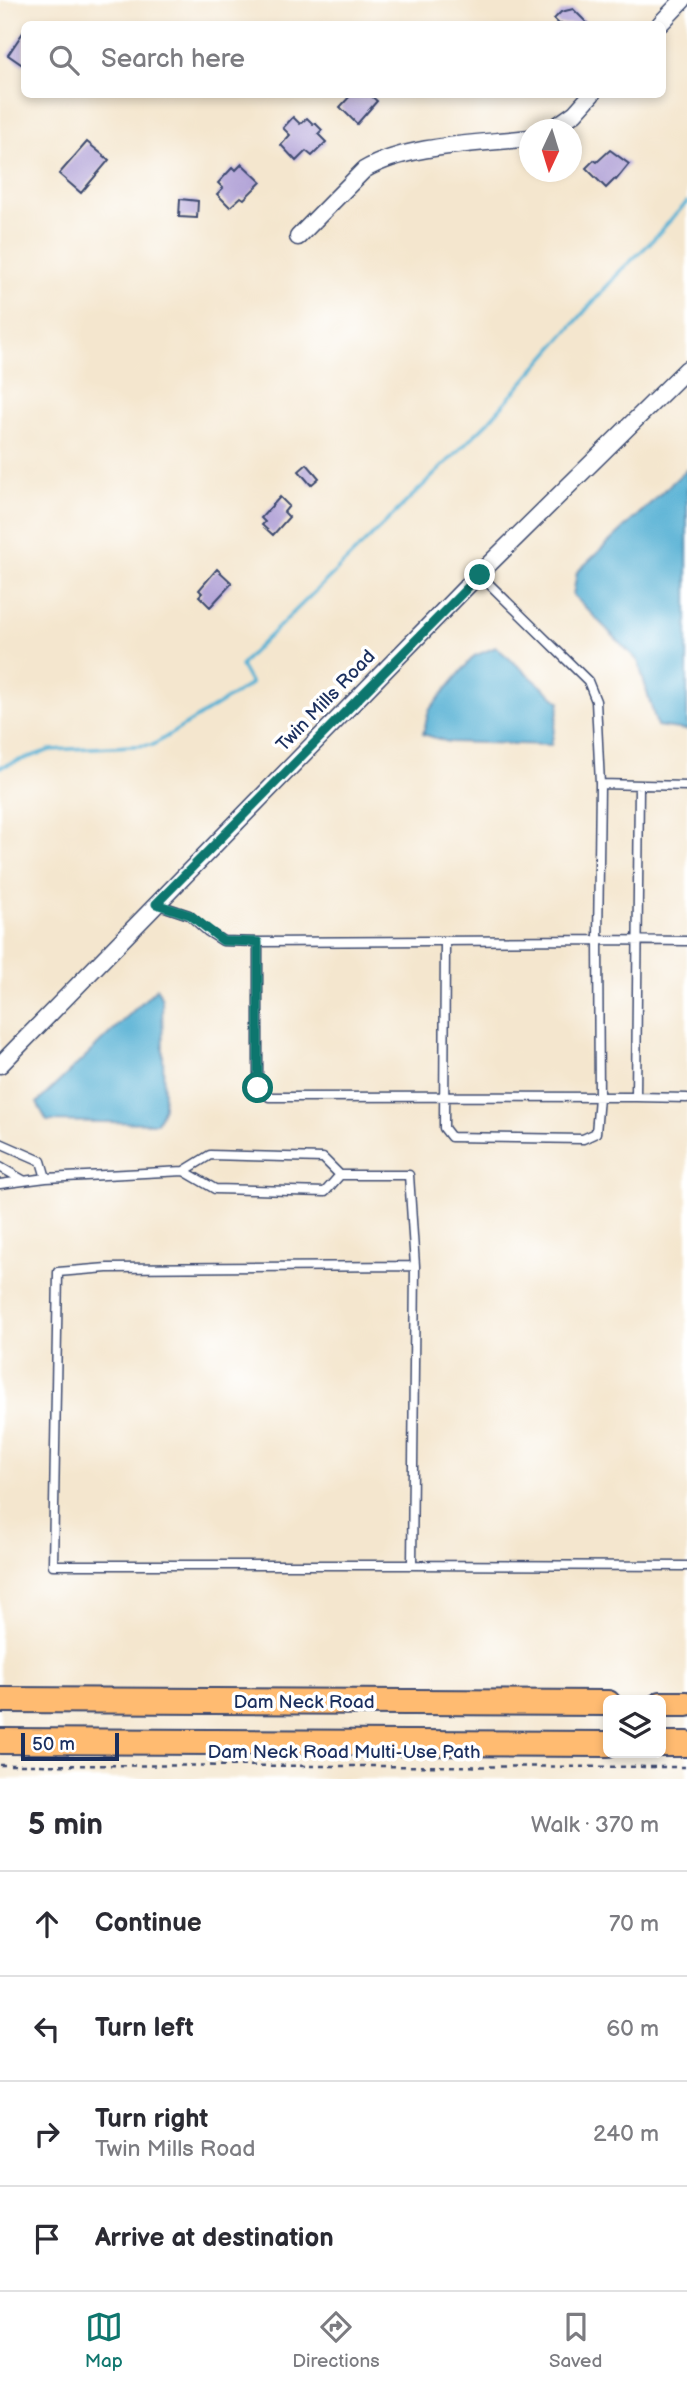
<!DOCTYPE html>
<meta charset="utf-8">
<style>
body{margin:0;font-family:"Balsamiq Sans",sans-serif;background:#f2f2f3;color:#2b2b33}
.controls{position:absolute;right:21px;bottom:21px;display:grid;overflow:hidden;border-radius:10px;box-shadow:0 4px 10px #0003}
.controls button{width:63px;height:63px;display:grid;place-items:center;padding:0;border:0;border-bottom:2px solid #e1e1e2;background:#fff;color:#2b2b33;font:35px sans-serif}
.compass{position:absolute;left:519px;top:119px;width:63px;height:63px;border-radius:50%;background:#fff;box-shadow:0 4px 10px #0003;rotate:184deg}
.scale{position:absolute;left:21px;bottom:18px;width:98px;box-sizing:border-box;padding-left:7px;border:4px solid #1b2f5e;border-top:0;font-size:19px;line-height:24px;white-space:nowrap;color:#1b2f5e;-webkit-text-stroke:5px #fff;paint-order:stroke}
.stop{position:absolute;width:21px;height:21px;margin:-16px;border:5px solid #0f766e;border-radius:50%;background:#fff}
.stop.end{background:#0f766e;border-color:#fff;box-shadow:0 2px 7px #0008}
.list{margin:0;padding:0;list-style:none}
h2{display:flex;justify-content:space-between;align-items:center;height:91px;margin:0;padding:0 28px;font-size:30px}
h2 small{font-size:23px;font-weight:400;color:#7c7c81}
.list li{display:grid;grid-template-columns:46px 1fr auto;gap:21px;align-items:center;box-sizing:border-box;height:105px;padding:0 28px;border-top:2px solid #e1e1e2}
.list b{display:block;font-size:26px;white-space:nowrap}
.list p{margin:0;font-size:23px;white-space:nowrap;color:#7c7c81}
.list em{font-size:23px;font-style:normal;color:#7c7c81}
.icon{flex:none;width:38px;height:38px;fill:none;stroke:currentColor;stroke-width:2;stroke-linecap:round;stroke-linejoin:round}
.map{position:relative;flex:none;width:687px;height:1779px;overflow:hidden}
.search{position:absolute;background:#fff;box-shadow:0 4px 10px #0003;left:21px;right:21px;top:21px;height:77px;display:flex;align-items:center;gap:18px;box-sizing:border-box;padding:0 24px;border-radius:10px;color:#7c7c81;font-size:26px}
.sheet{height:511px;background:#fff}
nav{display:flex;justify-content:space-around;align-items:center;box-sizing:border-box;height:98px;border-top:2px solid #e1e1e2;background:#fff;font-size:19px;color:#7c7c81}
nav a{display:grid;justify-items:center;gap:4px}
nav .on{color:#0f766e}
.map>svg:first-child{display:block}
</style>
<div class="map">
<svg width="687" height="1779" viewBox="0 0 687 1779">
<rect width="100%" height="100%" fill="#fff"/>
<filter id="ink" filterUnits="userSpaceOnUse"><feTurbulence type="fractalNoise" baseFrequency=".0143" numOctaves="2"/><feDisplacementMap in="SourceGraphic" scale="14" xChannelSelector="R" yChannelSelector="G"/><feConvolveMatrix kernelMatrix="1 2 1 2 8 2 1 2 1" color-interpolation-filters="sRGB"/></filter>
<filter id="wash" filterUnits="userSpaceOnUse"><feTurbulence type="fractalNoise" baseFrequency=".00686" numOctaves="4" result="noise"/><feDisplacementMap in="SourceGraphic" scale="28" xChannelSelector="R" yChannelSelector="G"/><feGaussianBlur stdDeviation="1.57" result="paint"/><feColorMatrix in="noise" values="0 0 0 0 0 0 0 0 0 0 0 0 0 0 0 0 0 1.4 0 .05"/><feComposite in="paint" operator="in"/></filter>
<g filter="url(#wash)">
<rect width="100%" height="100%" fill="#f4e6ce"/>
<path fill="#57b1d4" stroke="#397099" stroke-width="2" d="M687 469V730L657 726 638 661 573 595 577 572Z
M496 647 560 702 551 745 448 742 423 734 429 710 474 656Z
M157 988 162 999 164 1107 157 1123 47 1121 37 1103Z"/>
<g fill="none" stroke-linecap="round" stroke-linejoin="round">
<path stroke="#57b1d4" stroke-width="3.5" d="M0 767 50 750 153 745 251 684 241 666 248 657 488 422 621 270 648 245 687 202"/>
</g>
<g id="blocks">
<path fill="#b4a5d8" d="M573 9 588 24H559L554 19 561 12Z
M24 31V66L8 55Z
M352 94H369L377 101 357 124 340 107Z
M293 117 300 124 307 118 313 124 315 123 322 130 318 134 326 142 312 156 306 151 296 161 281 145 290 135 283 128Z
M87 142 109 160 81 193 59 174Z
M610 150 629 164 616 180 615 179 606 188 586 168 594 160 597 162Z
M242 164 261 182 244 199 241 197 230 207 217 194 223 188 218 183 233 167 236 170Z
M180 199 198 201 197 218 179 217Z
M307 464 319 478 311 485 299 471Z
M280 497 289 506 284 512 289 517 273 535 262 525 265 522 261 518Z
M217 569 232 583 210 607 199 596 202 593 199 590Z"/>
</g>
</g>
<g filter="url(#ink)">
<use href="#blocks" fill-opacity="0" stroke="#3c4a6f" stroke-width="2"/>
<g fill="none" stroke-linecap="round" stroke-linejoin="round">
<defs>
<path id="lane" d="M479 574 588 681 596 701 600 784 687 786
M600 784 598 940 687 941
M639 785 636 1097 687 1098
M156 904 189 915 207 931 223 941 258 942
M445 941 444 1128 451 1137 583 1139 596 1133 599 1097 598 940 258 942V1088L269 1097C391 1096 514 1097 636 1097
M0 1143 41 1161 46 1178
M0 1167 23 1180
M184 1171 215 1189 325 1192 340 1175
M0 1184 46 1178 184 1171 210 1155 323 1158 340 1175H409L415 1266 412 1565H53L58 1272 107 1268 415 1266
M412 1565 687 1566"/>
<path id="street" d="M660 24 683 0
M551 130 575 113 592 94
M298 237 364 170C408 144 479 144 530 138
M0 1065 479 574 687 369"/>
<path id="primary" d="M0 1700 608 1703
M661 1704H687
M0 1741 608 1744
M661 1744H687"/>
</defs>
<use href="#lane" stroke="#3c4a6f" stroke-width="11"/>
<use href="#street" stroke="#3c4a6f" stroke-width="19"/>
<use href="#primary" stroke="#3c4a6f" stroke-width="28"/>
<path stroke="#3c4a6f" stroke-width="2.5" stroke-dasharray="5 5" stroke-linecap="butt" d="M0 1765 687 1767"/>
<use href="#lane" stroke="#fff" stroke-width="8"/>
<use href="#street" stroke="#fff" stroke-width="16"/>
<use href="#primary" stroke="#ffbb71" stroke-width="24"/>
</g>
</g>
<g fill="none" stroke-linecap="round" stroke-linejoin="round" filter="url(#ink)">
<path stroke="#0f766e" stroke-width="9" d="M258 1088V942L223 941 190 915 156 904 480 575"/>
</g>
<g text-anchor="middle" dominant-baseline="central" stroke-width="7" stroke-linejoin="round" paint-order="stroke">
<g font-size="19" fill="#1b2f5e" stroke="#fff">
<text transform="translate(326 701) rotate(-46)">Twin Mills Road</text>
<text x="304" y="1702">Dam Neck Road</text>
<text x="344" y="1752">Dam Neck Road Multi-Use Path</text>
</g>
</g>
</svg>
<div class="controls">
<button><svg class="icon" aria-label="layers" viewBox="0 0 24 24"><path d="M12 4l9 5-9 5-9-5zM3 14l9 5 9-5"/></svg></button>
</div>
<svg class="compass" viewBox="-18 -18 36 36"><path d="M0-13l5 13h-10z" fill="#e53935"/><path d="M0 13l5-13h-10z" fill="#7c7c81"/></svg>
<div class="scale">50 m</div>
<div class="stop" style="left:258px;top:1088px"></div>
<div class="stop end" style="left:480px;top:575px"></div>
<div class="search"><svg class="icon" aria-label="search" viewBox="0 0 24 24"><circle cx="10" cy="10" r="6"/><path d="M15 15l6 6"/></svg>Search here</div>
</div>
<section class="sheet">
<h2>5 min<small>Walk · 370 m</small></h2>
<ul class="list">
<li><svg class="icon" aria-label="ahead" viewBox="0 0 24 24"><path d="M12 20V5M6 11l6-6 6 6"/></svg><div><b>Continue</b></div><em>70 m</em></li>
<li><svg class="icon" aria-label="left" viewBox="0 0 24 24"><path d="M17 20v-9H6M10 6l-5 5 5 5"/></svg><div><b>Turn left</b></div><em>60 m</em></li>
<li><svg class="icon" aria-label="right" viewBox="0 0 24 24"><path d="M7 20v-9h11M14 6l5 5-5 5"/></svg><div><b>Turn right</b><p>Twin Mills Road</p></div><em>240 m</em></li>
<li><svg class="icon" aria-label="arrive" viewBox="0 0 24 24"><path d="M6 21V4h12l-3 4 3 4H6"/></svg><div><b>Arrive at destination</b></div></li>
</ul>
</section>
<nav>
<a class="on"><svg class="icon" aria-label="map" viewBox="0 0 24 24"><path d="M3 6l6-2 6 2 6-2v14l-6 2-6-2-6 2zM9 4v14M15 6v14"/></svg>Map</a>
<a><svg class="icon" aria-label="directions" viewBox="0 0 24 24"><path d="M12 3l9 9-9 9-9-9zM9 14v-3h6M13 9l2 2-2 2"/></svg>Directions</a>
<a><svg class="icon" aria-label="saved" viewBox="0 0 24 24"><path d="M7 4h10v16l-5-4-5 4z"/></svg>Saved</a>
</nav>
